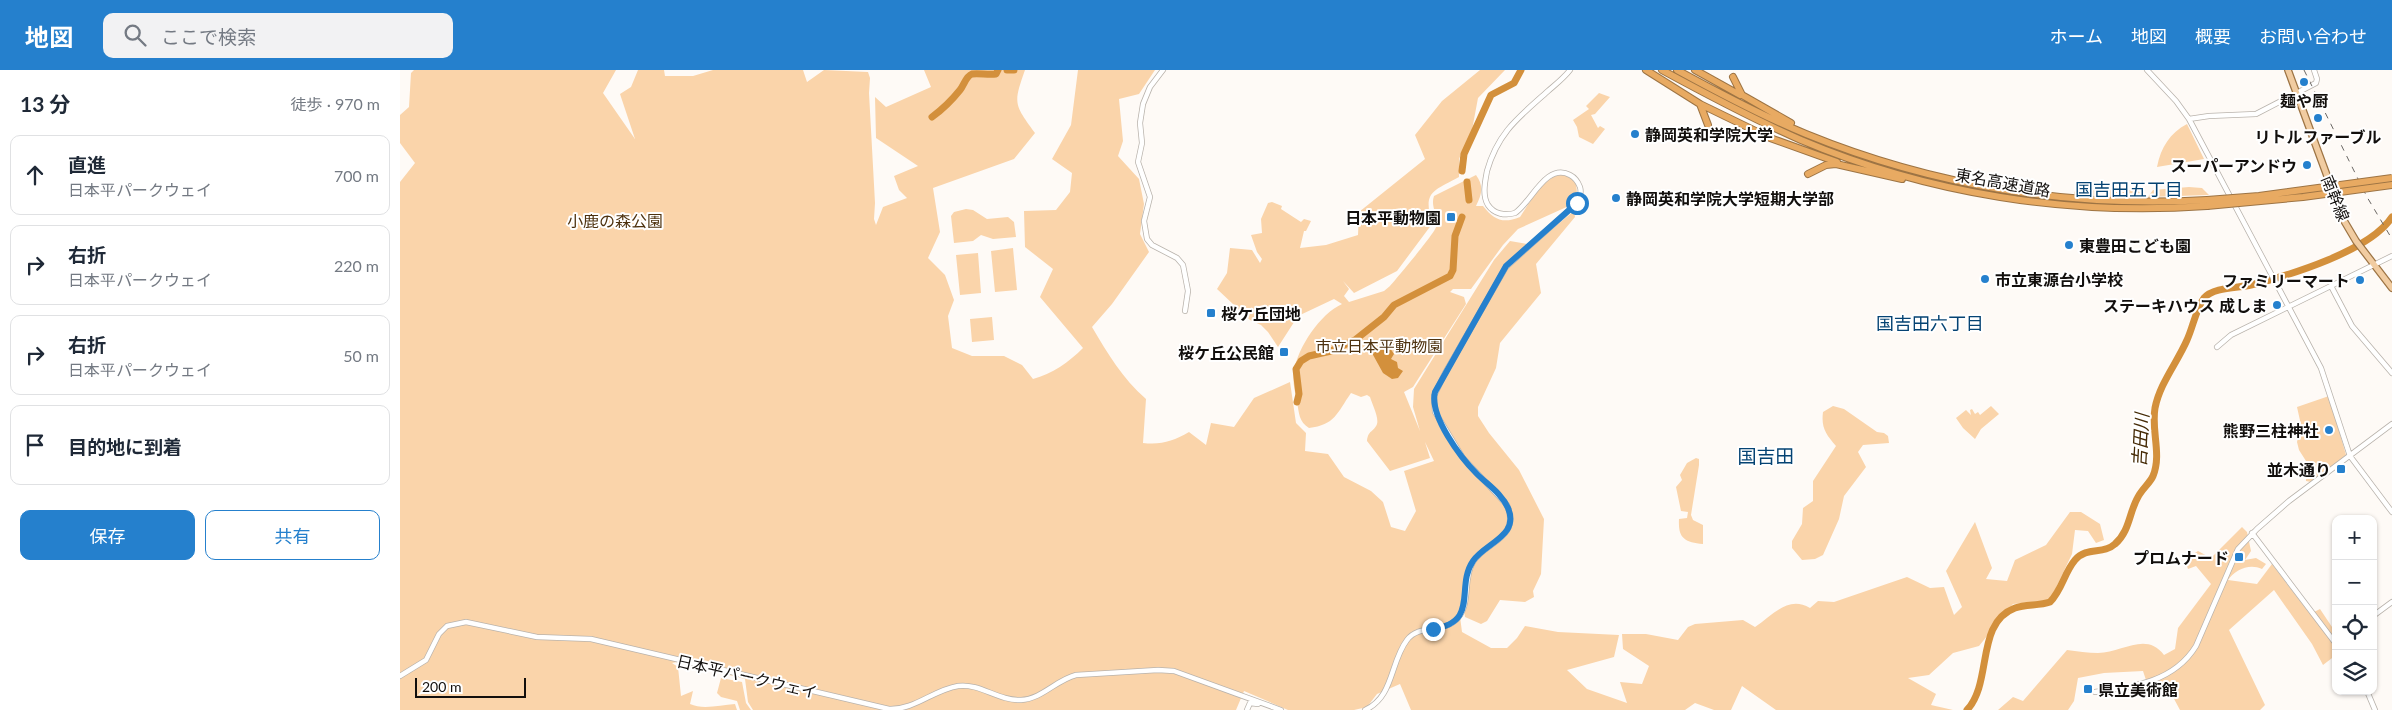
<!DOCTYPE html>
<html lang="ja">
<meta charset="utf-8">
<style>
body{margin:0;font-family:Lato,"Noto Sans JP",sans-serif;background:#f2f2f3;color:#1f2937}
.controls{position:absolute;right:15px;bottom:15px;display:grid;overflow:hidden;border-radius:10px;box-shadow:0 1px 4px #0004}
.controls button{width:45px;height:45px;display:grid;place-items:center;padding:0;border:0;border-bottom:1px solid #e0e1e3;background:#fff;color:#1f2937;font:25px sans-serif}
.scale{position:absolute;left:15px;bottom:12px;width:111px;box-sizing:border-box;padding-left:5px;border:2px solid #120f0d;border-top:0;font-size:14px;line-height:18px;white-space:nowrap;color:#120f0d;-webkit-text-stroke:4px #fff;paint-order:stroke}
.stop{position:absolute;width:15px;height:15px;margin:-11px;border:4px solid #2580cd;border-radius:50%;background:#fff}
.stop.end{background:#2580cd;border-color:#fff;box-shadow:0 1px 5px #0008}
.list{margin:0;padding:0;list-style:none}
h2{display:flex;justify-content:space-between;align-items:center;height:65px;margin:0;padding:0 20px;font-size:21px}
h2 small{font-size:16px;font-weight:400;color:#747a83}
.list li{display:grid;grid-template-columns:32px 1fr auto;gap:15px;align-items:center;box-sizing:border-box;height:80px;margin:0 10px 10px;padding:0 10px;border:1px solid #e0e1e3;border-radius:10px}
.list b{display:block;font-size:19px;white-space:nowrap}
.list p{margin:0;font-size:16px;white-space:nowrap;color:#747a83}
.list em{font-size:16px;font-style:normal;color:#747a83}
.actions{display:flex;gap:10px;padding:15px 20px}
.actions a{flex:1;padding:11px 0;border:1px solid #2580cd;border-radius:10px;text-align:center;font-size:18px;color:#2580cd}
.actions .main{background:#2580cd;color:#fff}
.icon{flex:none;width:28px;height:28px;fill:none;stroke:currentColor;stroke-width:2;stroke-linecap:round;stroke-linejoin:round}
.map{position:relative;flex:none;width:1992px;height:640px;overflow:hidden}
header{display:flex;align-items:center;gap:30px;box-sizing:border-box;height:70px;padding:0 25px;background:#2580cd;color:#fff}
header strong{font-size:24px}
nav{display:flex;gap:28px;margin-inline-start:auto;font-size:18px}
.search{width:350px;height:45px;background:#f2f2f3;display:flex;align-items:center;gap:12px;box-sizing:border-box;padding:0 18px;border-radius:10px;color:#747a83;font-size:19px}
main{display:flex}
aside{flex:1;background:#fff}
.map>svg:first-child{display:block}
</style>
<header>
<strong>地図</strong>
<div class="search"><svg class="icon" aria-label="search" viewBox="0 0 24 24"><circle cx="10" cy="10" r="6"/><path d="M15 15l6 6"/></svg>ここで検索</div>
<nav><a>ホーム</a><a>地図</a><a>概要</a><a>お問い合わせ</a></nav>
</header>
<main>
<aside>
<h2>13 分<small>徒歩 · 970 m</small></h2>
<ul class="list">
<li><svg class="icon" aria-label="ahead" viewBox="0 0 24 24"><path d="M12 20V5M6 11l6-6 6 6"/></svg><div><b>直進</b><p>日本平パークウェイ</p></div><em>700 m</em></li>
<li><svg class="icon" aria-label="right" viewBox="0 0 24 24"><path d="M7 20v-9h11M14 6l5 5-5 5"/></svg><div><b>右折</b><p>日本平パークウェイ</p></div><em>220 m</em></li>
<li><svg class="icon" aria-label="right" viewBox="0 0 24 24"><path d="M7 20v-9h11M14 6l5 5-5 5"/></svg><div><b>右折</b><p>日本平パークウェイ</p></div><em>50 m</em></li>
<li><svg class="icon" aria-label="arrive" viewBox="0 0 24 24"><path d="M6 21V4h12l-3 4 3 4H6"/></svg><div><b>目的地に到着</b></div></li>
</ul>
<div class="actions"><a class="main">保存</a><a>共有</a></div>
</aside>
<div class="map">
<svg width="1992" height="640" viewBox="0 0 1992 640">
<rect width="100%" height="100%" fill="#fefaf6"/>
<path fill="#fad4aa" d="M14 0H216L203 23 235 69 220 24 231 17 238 0H264L265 6H293L313 0H403L407 12 424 0 468 2 470 8 469 23 475 133 474 149 476 155 483 137 507 128 499 120 494 106 518 96 476 68 475 27 486 37 531 17 524 0H625C613 34 614 34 635 63L614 89 533 118 540 162 528 188 545 205 554 230 548 246 552 278 572 286H604L622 295 633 309C652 304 669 292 683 278L640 227 653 199 625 177 624 141 656 140 670 122 672 103 652 89 671 55 678 0H755L739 24 719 29 723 71 718 86 739 109 744 134 740 164 749 182 712 234 692 257C708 284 722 308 746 329L743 373C762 375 773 371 789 362L806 375 811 353 834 357 854 328 890 312 896 353 906 363 905 381 928 384 944 407 971 421 983 432 991 457 1005 461 1016 441 1004 401 1034 391 1025 372 1030 388 990 401 967 371C968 360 974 362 977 354 979 347 972 334 970 327L967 325 961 327 951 323C937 343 935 355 909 358 899 352 899 343 897 332 895 322 892 311 894 301 898 277 920 244 942 234L934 229 898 246 878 277 868 262 861 255 850 250 817 219 827 203 830 178 852 180 860 193 862 189 857 182 851 165 862 163 861 149 868 133 872 132 882 136 881 139 901 152 904 149 911 151 906 161H904L900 178 926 175 958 165 959 142 1025 89 1015 65 1042 31 1080 0H1105L1078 28 1072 60 1059 89V107C1032 122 1023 121 1032 154L997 201 954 223 943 211 949 219 944 226 949 232 984 221 990 216C997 208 1035 163 1036 157 1039 146 1030 137 1034 126L1076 105C1084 116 1082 124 1076 136H1083C1094 150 1103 154 1120 147 1131 131 1154 87 1176 113L1177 123 1171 135 1118 159 1103 175 1071 219H1053L1050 222 1064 227 1066 234 1013 317 1004 322 1020 361 1013 337 1014 319 1094 190 1110 171 1133 175 1174 141 1175 147 1136 194 1141 223 1100 273 1096 298 1078 337V346L1089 363 1119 400 1144 449 1141 504 1133 521 1134 527 1125 532 1100 530 1087 551 1081 554 1065 547 1064 540 1067 528 1059 539 1062 562 1091 578H1107L1117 568 1125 556 1158 562 1219 565 1214 587 1167 600 1187 619 1227 633 1220 612 1242 614 1249 596 1223 579 1222 564H1246L1278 570 1288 557 1295 554 1343 550 1355 557C1373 545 1388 525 1410 538L1418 531 1434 532 1507 507 1530 518 1544 517 1554 545 1562 537 1546 501 1575 452 1592 498 1586 509 1607 511 1615 490 1646 475 1670 442H1681L1700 454 1704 470 1696 473 1688 461 1675 460 1672 484 1650 530 1613 534 1579 576 1553 583 1529 605 1508 608 1536 624 1531 635 1553 640H1376L1342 616 1331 640H1314L1295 633 1285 640H1011L1000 614 977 624 967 637 954 640H888L844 621 836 640H353L348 632 345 609 277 592 272 593 278 597 281 626 293 621 290 634C303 640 320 635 335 634L337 640H0V112L15 93 0 73V45L9 37 11 3Z
M1199 23 1210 27 1195 44 1191 45 1198 58 1200 56 1205 59 1193 74 1179 67 1177 57 1173 50 1189 39 1186 36Z
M1787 54 1804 89 1757 97C1761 77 1770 63 1787 54Z
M1789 117 1802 118 1809 125 1748 127 1753 120Z
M1677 120H1736L1742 123 1741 127 1674 125V122Z
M566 139 573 140 587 149 608 147 614 152 616 167 593 169 581 165 573 171 554 173 551 146 554 142Z
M613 178 617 220 595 222 591 181Z
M578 183 581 223 560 225 556 185Z
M592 247 594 270 572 272 570 249Z
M1929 326 1946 385 1911 412 1906 411V391L1899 380 1897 372 1901 355 1897 337Z
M1433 336 1444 339 1477 362 1484 363 1488 366 1489 373 1463 375 1458 382 1466 397 1444 426 1439 449 1423 485 1415 489 1402 490 1392 478V471L1402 454 1403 438 1413 431V411L1436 376C1426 364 1421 358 1423 342Z
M1591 336 1599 344 1581 359 1575 369 1563 358 1556 348 1566 340 1571 345 1570 340 1572 339 1575 344 1578 342 1580 345Z
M1296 388 1299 389V395L1291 445 1293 450 1303 455V474C1284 472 1278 468 1279 449L1287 448 1288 442 1281 441 1276 417 1282 410 1280 405 1287 393Z
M1842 457 1847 462 1851 481 1845 490 1856 488 1866 494 1862 499C1849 493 1835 500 1828 510L1857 514 1872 494 1910 544 1920 539 1936 563V585L1923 595 1912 574 1874 520 1829 560 1865 635 1860 640H1780L1773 627 1746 610 1743 601 1704 603 1678 608 1674 631 1668 640H1598L1613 627 1623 631 1667 580C1677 581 1688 583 1698 583 1722 583 1746 561 1764 585L1775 579 1778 558 1811 514 1796 496 1788 499 1786 493 1790 486 1798 481 1811 488Z
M321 608 342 612 346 633 351 640H340L337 631 321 627 317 623Z"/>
<path fill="#d3903c" d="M990 273 996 275 990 278 994 284 991 289 997 292 998 298 1003 301 998 308 992 309 983 303 972 283C975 275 983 274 990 273Z"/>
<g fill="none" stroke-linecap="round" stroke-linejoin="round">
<path stroke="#d3903c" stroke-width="7" d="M607 0H614
M532 47C543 39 552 30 560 20 564 15 566 6 572 4 579 3 588 5 596 4L598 0
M1062 101 1064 84 1091 25 1114 13 1121 0
M1067 112 1069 130
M897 332 899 324 896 299 901 291 909 286 931 281 955 270 984 247 994 235 1050 206 1053 200 1055 166 1062 147
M1567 640C1593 612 1575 553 1615 538 1626 534 1639 536 1650 532 1662 520 1664 503 1675 490 1687 476 1703 485 1715 474 1730 461 1729 442 1738 427 1742 419 1750 413 1753 406 1762 384 1751 361 1755 338 1760 313 1777 293 1787 270 1793 257 1796 239 1804 228 1813 217 1838 218 1851 215 1890 205 1970 181 1992 147"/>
<defs>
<path id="minor" d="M763 0 750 17 743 34 740 53 742 73 738 92 750 127 744 151 747 169 752 175 777 188 783 195 788 221 785 241
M1747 0 1776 31 1789 49 1921 298 1950 386 1992 442
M1789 49 1809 46 1856 44 1916 13 1917 9 1914 0
M1931 216 1952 256 1992 303
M1817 277 1831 265 1992 186
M1852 463 1936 574
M1973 546 1992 532
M0 606 26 590 39 564 47 556 66 552 137 567 191 569 489 639C515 640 533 620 558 616 580 613 598 631 621 630 642 629 656 610 676 605L758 600 774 601 881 640
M1967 621 1975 640
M1695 622C1733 617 1774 612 1796 576L1838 479 1857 459 1889 431 1992 354
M847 640 850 633 858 634
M965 640C994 627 990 592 1007 570 1019 554 1043 563 1056 550 1072 535 1062 510 1073 492 1085 472 1121 469 1107 435L1063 388 1035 342 1034 326 1045 303 1106 197 1175 135C1179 129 1182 124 1180 117 1178 112 1174 107 1170 105 1146 92 1131 133 1115 143 1105 146 1094 144 1088 135 1082 125 1085 112 1087 101 1098 62 1119 47 1148 21 1156 14 1164 8 1170 0"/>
<path id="major" d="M1888 0 1943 149 1956 171 1992 218"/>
<path id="highway" d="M1246 0 1300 34 1308 55
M1262 0C1308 25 1353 49 1401 70 1528 124 1670 146 1807 136
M1277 0C1319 23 1362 46 1406 64 1533 116 1670 138 1807 130
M1295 0 1340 25
M1333 7 1342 25 1391 53
M1300 34 1370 68 1437 92
M1408 104 1426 95 1436 94 1502 109"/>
</defs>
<use href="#minor" stroke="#b9b3ac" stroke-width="6"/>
<use href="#major" stroke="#9d7444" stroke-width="8"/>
<use href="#highway" stroke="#9d7444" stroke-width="8"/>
<use href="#minor" stroke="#fff" stroke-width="4.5"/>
<use href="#major" stroke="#f1cca1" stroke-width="5.5"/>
<use href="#highway" stroke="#e8aa62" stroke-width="6"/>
<path stroke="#6b6865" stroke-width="1" stroke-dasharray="6 6" stroke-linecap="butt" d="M1904 0 1967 127 1992 169"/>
<defs>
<path id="highway-bridge" d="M1807 130 1859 126 1992 108
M1807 136 1903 127 1992 115"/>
</defs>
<use href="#highway-bridge" stroke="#9d7444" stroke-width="8" stroke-linecap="butt"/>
<use href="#highway-bridge" stroke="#e8aa62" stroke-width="6"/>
</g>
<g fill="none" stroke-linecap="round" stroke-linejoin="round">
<path stroke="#2580cd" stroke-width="6" d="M1033 559C1080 552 1055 517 1073 491 1085 473 1120 466 1108 438 1102 424 1088 415 1077 404 1061 388 1029 346 1035 322L1106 196 1177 133"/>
</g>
<g fill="#2580cd" stroke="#fff" stroke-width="2">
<circle cx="1904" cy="12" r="5"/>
<circle cx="1918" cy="48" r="5"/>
<circle cx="1235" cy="64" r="5"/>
<circle cx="1907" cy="95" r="5"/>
<circle cx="1216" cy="128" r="5"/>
<rect x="1046" y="142" width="10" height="10" rx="2.5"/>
<circle cx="1669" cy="175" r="5"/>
<circle cx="1585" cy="209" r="5"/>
<circle cx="1960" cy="210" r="5"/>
<circle cx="1877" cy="235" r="5"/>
<rect x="806" y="238" width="10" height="10" rx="2.5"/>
<rect x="879" y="277" width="10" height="10" rx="2.5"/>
<circle cx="1929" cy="360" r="5"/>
<rect x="1936" y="394" width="10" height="10" rx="2.5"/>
<rect x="1834" y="482" width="10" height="10" rx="2.5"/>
<rect x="1683" y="614" width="10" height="10" rx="2.5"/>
</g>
<g text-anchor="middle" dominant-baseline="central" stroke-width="4" stroke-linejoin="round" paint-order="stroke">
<g font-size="16" font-weight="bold" fill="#120f0d" stroke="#fff" text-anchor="end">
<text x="1904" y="30" text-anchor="middle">麺や厨</text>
<text x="1245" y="64" text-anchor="start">静岡英和学院大学</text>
<text x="1918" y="66" text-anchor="middle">リトルファーブル</text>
<text x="1897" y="95">スーパーアンドウ</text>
<text x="1226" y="128" text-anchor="start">静岡英和学院大学短期大学部</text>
<text x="1041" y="147">日本平動物園</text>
<text x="1679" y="175" text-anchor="start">東豊田こども園</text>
<text x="1595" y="209" text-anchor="start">市立東源台小学校</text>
<text x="1950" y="210">ファミリーマート</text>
<text x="1867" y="235">ステーキハウス 成しま</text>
<text x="821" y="243" text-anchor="start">桜ケ丘団地</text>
<text x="874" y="282">桜ケ丘公民館</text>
<text x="1919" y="360">熊野三柱神社</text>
<text x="1931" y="399">並木通り</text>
<text x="1829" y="487">プロムナード</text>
<text x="1698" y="619" text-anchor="start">県立美術館</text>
</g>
<g font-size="16" fill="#120f0d" stroke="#fff">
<text transform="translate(1603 112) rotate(10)">東名高速道路</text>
<text transform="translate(1936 128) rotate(68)">南幹線</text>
<text transform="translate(347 606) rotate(13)">日本平パークウェイ</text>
</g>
<g font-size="16" fill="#4e320f" stroke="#fff">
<text x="215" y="150">小鹿の森公園</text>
<text x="979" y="275">市立日本平動物園</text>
</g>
<g font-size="18" fill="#054373" stroke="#fff">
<text x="1729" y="119">国吉田五丁目</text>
<text x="1530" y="253">国吉田六丁目</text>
</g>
<g font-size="18" font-style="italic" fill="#442904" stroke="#fff">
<text transform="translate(1740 370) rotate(-87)">吉田川</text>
</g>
<g font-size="19" fill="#054373" stroke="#fff">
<text x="1366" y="385">国吉田</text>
</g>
</g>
</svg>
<div class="controls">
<button>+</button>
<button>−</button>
<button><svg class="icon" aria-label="locate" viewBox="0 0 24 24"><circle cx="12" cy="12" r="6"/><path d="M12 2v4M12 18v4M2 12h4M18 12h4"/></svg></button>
<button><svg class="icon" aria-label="layers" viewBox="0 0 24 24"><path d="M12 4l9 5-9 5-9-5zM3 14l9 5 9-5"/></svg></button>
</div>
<div class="scale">200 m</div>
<div class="stop" style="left:1177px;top:133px"></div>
<div class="stop end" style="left:1033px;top:559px"></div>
</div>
</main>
